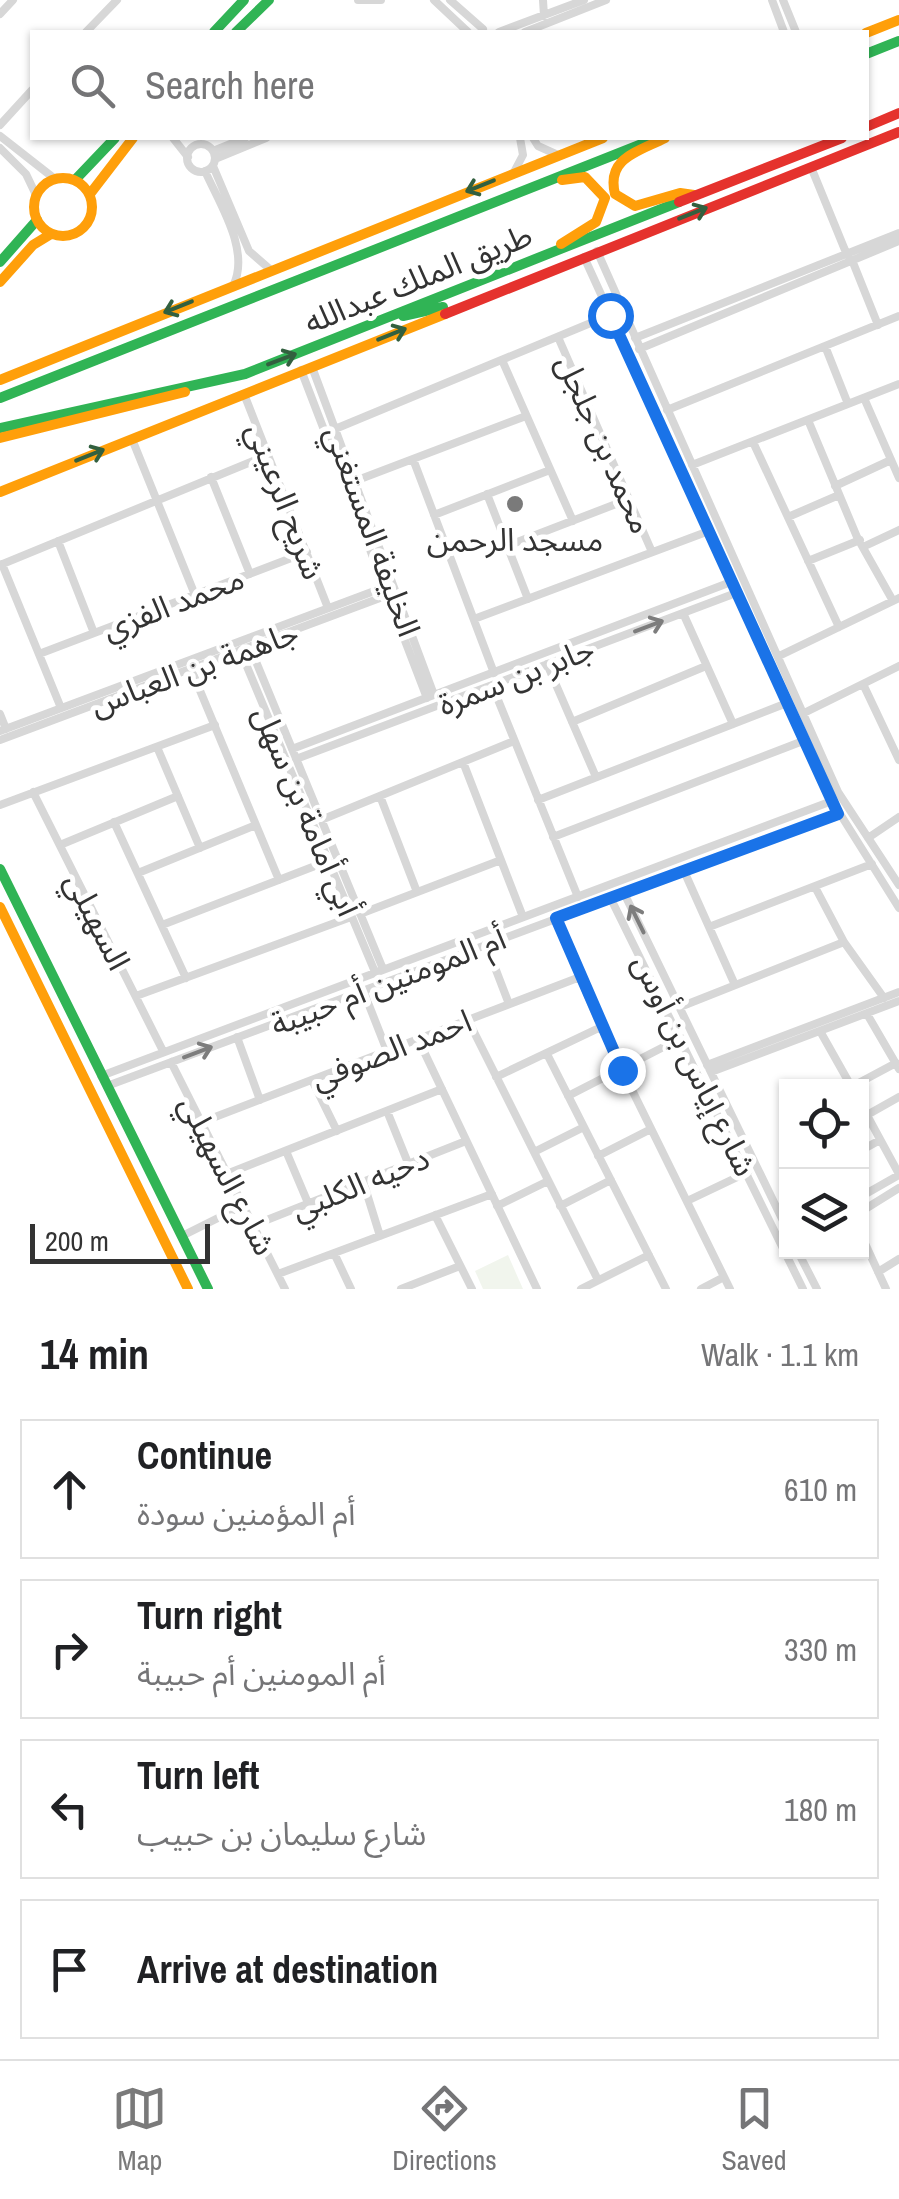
<!DOCTYPE html>
<meta charset="utf-8">
<style>
body{margin:0;font-family:"Archivo Narrow","Noto Sans Arabic",sans-serif;background:#f6f6f6;color:#202124}
.controls{position:absolute;right:30px;bottom:30px;display:grid;overflow:hidden;border-radius:0px;box-shadow:0 2px 8px #0004}
.controls button{width:90px;height:90px;display:grid;place-items:center;padding:0;border:0;border-bottom:2px solid #e0e0e0;background:#fff;color:#202124;font:50px sans-serif}
.scale{position:absolute;left:30px;bottom:25px;width:180px;box-sizing:border-box;padding-left:10px;border:5px solid #333;border-top:0;font-size:28px;line-height:35px;white-space:nowrap;color:#333;-webkit-text-stroke:8px #fff;paint-order:stroke}
.stop{position:absolute;width:30px;height:30px;margin:-22px;border:8px solid #1a73e8;border-radius:50%;background:#fff}
.stop.end{background:#1a73e8;border-color:#fff;box-shadow:0 2px 10px #0008}
.list{margin:0;padding:0;list-style:none}
h2{display:flex;justify-content:space-between;align-items:center;height:130px;margin:0;padding:0 40px;font-size:42px}
h2 small{font-size:32px;font-weight:400;color:#757577}
.list li{display:grid;grid-template-columns:65px 1fr auto;gap:30px;align-items:center;box-sizing:border-box;height:140px;margin:0 20px 20px;padding:0 20px;border:2px solid #e0e0e0;border-radius:0px}
.list b{display:block;font-size:38px;white-space:nowrap}
.list p{margin:0;font-size:32px;white-space:nowrap;color:#757577}
.list em{font-size:32px;font-style:normal;color:#757577}
.icon{flex:none;width:55px;height:55px;fill:none;stroke:currentColor;stroke-width:2;stroke-linecap:round;stroke-linejoin:round}
.map{position:relative;flex:none;width:899px;height:1289px;overflow:hidden}
.search{position:absolute;background:#fff;box-shadow:0 2px 8px #0004;left:30px;right:30px;top:30px;height:110px;display:flex;align-items:center;gap:25px;box-sizing:border-box;padding:0 35px;border-radius:0px;color:#757577;font-size:38px}
.sheet{height:770px;background:#fff}
nav{display:flex;justify-content:space-around;align-items:center;box-sizing:border-box;height:140px;border-top:2px solid #e0e0e0;background:#fff;font-size:28px;color:#757577}
nav a{display:grid;justify-items:center;gap:5px}
nav .on{color:#7a7a7a}
.map>svg:first-child{display:block}
</style>
<div class="map">
<svg width="899" height="1289" viewBox="0 0 899 1289">
<rect width="100%" height="100%" fill="#fff"/>
<path fill="#f1f5ed" d="M508 1255 523 1289H483L475 1271Z"/>
<g fill="none" stroke-linecap="round" stroke-linejoin="round">
<path stroke="#d7d7d7" stroke-width="8" d="M358 0H381
M434 0 468 32
M450 0 483 29
M543 0 544 16
M772 0 784 32
M783 0 796 32
M0 14 13 0
M86 32 117 0
M499 32 584 0
M525 32 606 0
M0 125 32 90
M0 136 55 179
M173 138 188 157
M533 138 538 146 558 155
M187 158a14 14 0 1 1 28 0a14 14 0 1 1-28 0Z
M0 148 26 174 36 195
M213 151 245 138
M215 159 266 138
M213 166 249 251 272 271
M811 167 847 255
M205 171C219 203 251 251 233 286
M514 172 523 155 520 138
M597 251 838 792 899 885
M584 257 832 801 899 908
M852 260 878 325
M558 337 652 552
M635 338 899 233
M825 346 848 404
M639 349 899 241
M502 360 573 521
M312 367 434 695
M301 370 427 698
M244 394 328 608
M864 398 899 478
M667 410 899 316
M808 420 857 537 893 601
M335 429 610 315
M132 439 195 595
M753 442 839 627
M413 459 494 673
M692 465 899 384
M211 477 250 574
M355 481 526 416
M835 486 891 460
M487 494 528 599
M434 515 550 470
M788 517 839 495
M58 541 94 633
M507 546 629 499
M865 546 899 530
M808 561 860 540
M2 564 61 708
M0 565 268 455
M683 613 733 724
M474 619 709 531
M250 647 383 969
M240 650 375 972
M39 654 307 552
M779 656 899 598
M547 664 596 777
M191 669 279 880
M863 684 899 760
M492 685 578 897
M804 713 899 666
M0 714 6 729
M572 722 706 666
M0 731 385 587
M0 740 388 595
M157 747 200 848
M292 749 731 582
M296 759 736 593
M463 762 523 917
M33 792 163 1051
M380 796 417 892
M538 800 787 703
M0 805 215 725
M321 820 514 741
M114 822 186 978
M553 837 803 741
M868 838 899 817
M60 845 178 796
M684 871 735 985
M138 873 256 825
M815 887 844 942 884 998
M624 893 786 1227
M610 897 803 1289
M360 914 501 860
M555 918 601 1027 730 1289
M162 925 328 861
M709 927 872 864
M486 944 509 1004
M363 990 387 1051
M136 996 351 917
M680 1007 844 942
M867 1014 899 1069
M468 1020 598 1280
M820 1031 851 1086
M237 1037 260 1100
M418 1039 537 1289
M547 1054 666 1289
M171 1062 285 1289
M707 1065 899 992
M711 1072 899 1001
M101 1076 832 801
M496 1077 601 1027
M312 1080 337 1131
M107 1086 838 814
M853 1086 896 1063
M568 1096 681 1038
M862 1106 899 1174
M387 1111 408 1163
M867 1115 899 1097
M202 1122 580 977
M862 1150 880 1140
M286 1151 308 1203
M534 1152 584 1127
M598 1156 651 1129
M229 1173 442 1089
M363 1181 380 1236
M862 1196 899 1175
M687 1201 748 1172
M497 1206 548 1181
M560 1206 611 1180
M862 1211 899 1188
M435 1215 472 1289
M254 1225 466 1141
M182 1236 244 1205
M862 1237 886 1289
M798 1252 817 1289
M334 1253 351 1289
M878 1272 899 1259
M278 1274 492 1194
M401 1289 460 1266
M581 1289 649 1255
M701 1289 724 1277"/>
<path stroke="#30b455" stroke-width="10" d="M214 32 244 0
M236 32 269 0
M866 54 899 41
M75 180 115 138
M0 262 37 220
M403 316 443 307
M0 398 657 138
M0 428 245 374 679 202
M0 869 208 1289"/>
<path stroke="#ff9f0a" stroke-width="10" d="M866 33 899 20
M665 138C638 152 606 158 615 194L635 206 680 193 694 195
M34 207a29 29 0 1 1 58 0a29 29 0 1 1-58 0Z
M90 194 133 138
M561 244 596 222 605 198 585 177 562 180
M0 282 33 245 51 234
M0 380 603 138
M0 438 185 392
M0 492 445 314
M0 907 188 1289"/>
<path stroke="#e5322d" stroke-width="10" d="M866 127 899 113
M679 202 842 138
M445 314 899 132"/>
</g>
<defs><path id="oneway-shaft" d="M-6 0H5M1.5-3L5.5 0L1.5 3" fill="none" stroke-width="1.6" stroke-linecap="round" stroke-linejoin="round" transform="scale(2.5)"/></defs>
<g stroke="#32603f">
<use href="#oneway-shaft" transform="translate(480 186) rotate(158)"/>
<use href="#oneway-shaft" transform="translate(693 213) rotate(-22)"/>
<use href="#oneway-shaft" transform="translate(178 307) rotate(158)"/>
<use href="#oneway-shaft" transform="translate(392 334) rotate(-22)"/>
<use href="#oneway-shaft" transform="translate(282 359) rotate(-21)"/>
<use href="#oneway-shaft" transform="translate(90 455) rotate(-22)"/>
</g>
<g stroke="#7d7d7d">
<use href="#oneway-shaft" transform="translate(649 626) rotate(-21)"/>
<use href="#oneway-shaft" transform="translate(637 919) rotate(-116)"/>
<use href="#oneway-shaft" transform="translate(198 1052) rotate(-21)"/>
</g>
<g fill="none" stroke-linecap="round" stroke-linejoin="round">
<path stroke="#1a73e8" stroke-width="12" d="M610 315 838 814 556 918 622 1070"/>
</g>
<circle fill="#7a7a7a" stroke="#fff" stroke-width="4" cx="515" cy="504" r="10"/>
<g text-anchor="middle" dominant-baseline="central" stroke-width="10" stroke-linejoin="round" paint-order="stroke">
<g font-size="32" fill="#333" stroke="#fff">
<text transform="translate(418 278) rotate(-22)">طريق الملك عبدالله</text>
<text transform="translate(605 444) rotate(66)">محمد بن جلجل</text>
<text transform="translate(286 501) rotate(69)">شريح الرعيني</text>
<text transform="translate(373 531) rotate(70)">الخليفة المستغني</text>
<text transform="translate(173 603) rotate(-21)">محمد الفزي</text>
<text transform="translate(194 668) rotate(-20)">جاهمة بن العباس</text>
<text transform="translate(516 676) rotate(-21)">جابر بن سمرة</text>
<text transform="translate(307 811) rotate(67)">أبي أمامة بن سهل</text>
<text transform="translate(98 921) rotate(63)">السهيلي</text>
<text transform="translate(388 981) rotate(-21)">أم المومنين أم حبيبة</text>
<text transform="translate(391 1049) rotate(-21)">احمد الصوفي</text>
<text transform="translate(695 1065) rotate(64)">شارع إياس بن أوس</text>
<text transform="translate(228 1175) rotate(63)">شارع السهيلي</text>
<text transform="translate(360 1183) rotate(-22)">دحيه الكلبي</text>
</g>
<g font-size="32" fill="#333" stroke="#fff">
<text x="515" y="539">مسجد الرحمن</text>
</g>
</g>
</svg>
<div class="controls">
<button><svg class="icon" aria-label="locate" viewBox="0 0 24 24"><circle cx="12" cy="12" r="6"/><path d="M12 2v4M12 18v4M2 12h4M18 12h4"/></svg></button>
<button><svg class="icon" aria-label="layers" viewBox="0 0 24 24"><path d="M12 4l9 5-9 5-9-5zM3 14l9 5 9-5"/></svg></button>
</div>
<div class="scale">200 m</div>
<div class="stop" style="left:610px;top:315px"></div>
<div class="stop end" style="left:622px;top:1070px"></div>
<div class="search"><svg class="icon" aria-label="search" viewBox="0 0 24 24"><circle cx="10" cy="10" r="6"/><path d="M15 15l6 6"/></svg>Search here</div>
</div>
<section class="sheet">
<h2>14 min<small>Walk · 1.1 km</small></h2>
<ul class="list">
<li><svg class="icon" aria-label="ahead" viewBox="0 0 24 24"><path d="M12 20V5M6 11l6-6 6 6"/></svg><div><b>Continue</b><p>أم المؤمنين سودة</p></div><em>610 m</em></li>
<li><svg class="icon" aria-label="right" viewBox="0 0 24 24"><path d="M7 20v-9h11M14 6l5 5-5 5"/></svg><div><b>Turn right</b><p>أم المومنين أم حبيبة</p></div><em>330 m</em></li>
<li><svg class="icon" aria-label="left" viewBox="0 0 24 24"><path d="M17 20v-9H6M10 6l-5 5 5 5"/></svg><div><b>Turn left</b><p>شارع سليمان بن حبيب</p></div><em>180 m</em></li>
<li><svg class="icon" aria-label="arrive" viewBox="0 0 24 24"><path d="M6 21V4h12l-3 4 3 4H6"/></svg><div><b>Arrive at destination</b></div></li>
</ul>
</section>
<nav>
<a class="on"><svg class="icon" aria-label="map" viewBox="0 0 24 24"><path d="M3 6l6-2 6 2 6-2v14l-6 2-6-2-6 2zM9 4v14M15 6v14"/></svg>Map</a>
<a><svg class="icon" aria-label="directions" viewBox="0 0 24 24"><path d="M12 3l9 9-9 9-9-9zM9 14v-3h6M13 9l2 2-2 2"/></svg>Directions</a>
<a><svg class="icon" aria-label="saved" viewBox="0 0 24 24"><path d="M7 4h10v16l-5-4-5 4z"/></svg>Saved</a>
</nav>
